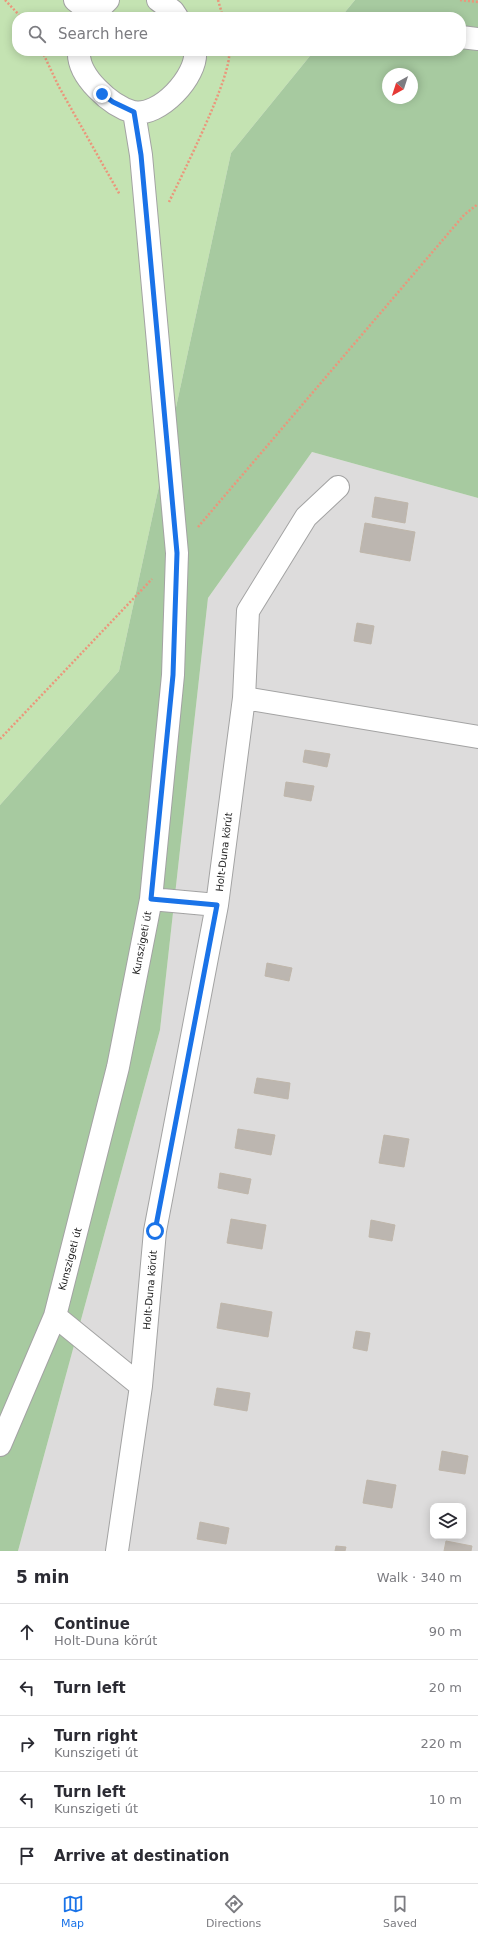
<!DOCTYPE html>
<meta charset="utf-8">
<style>
body{margin:0;font-family:"DejaVu Sans",sans-serif;background:#f2f2f3;color:#2b2b33}
.controls{position:absolute;right:12px;bottom:12px;display:grid;overflow:hidden;border-radius:8px;box-shadow:0 2px 10px #0003}
.controls button{width:36px;height:36px;display:grid;place-items:center;padding:0;border:0;border-bottom:1px solid #e1e1e2;background:#fff;color:#2b2b33;font:20px sans-serif}
.compass{position:absolute;left:382px;top:68px;width:36px;height:36px;border-radius:50%;background:#fff;box-shadow:0 2px 10px #0003;rotate:219deg}
.stop{position:absolute;width:12px;height:12px;margin:-9px;border:3px solid #1a73e8;border-radius:50%;background:#fff}
.stop.end{background:#1a73e8;border-color:#fff;box-shadow:0 1px 4px #0008}
.list{margin:0;padding:0;list-style:none}
h2{display:flex;justify-content:space-between;align-items:center;height:52px;margin:0;padding:0 16px;font-size:17px}
h2 small{font-size:13px;font-weight:400;color:#7c7c81}
.list li{display:grid;grid-template-columns:26px 1fr auto;gap:12px;align-items:center;box-sizing:border-box;height:56px;padding:0 16px;border-top:1px solid #e1e1e2}
.list b{display:block;font-size:15px;white-space:nowrap}
.list p{margin:0;font-size:13px;white-space:nowrap;color:#7c7c81}
.list em{font-size:13px;font-style:normal;color:#7c7c81}
.icon{flex:none;width:22px;height:22px;fill:none;stroke:currentColor;stroke-width:2;stroke-linecap:round;stroke-linejoin:round}
.map{position:relative;flex:none;width:478px;height:1551px;overflow:hidden}
.search{position:absolute;background:#fff;box-shadow:0 2px 10px #0003;left:12px;right:12px;top:12px;height:44px;display:flex;align-items:center;gap:10px;box-sizing:border-box;padding:0 14px;border-radius:16px;color:#7c7c81;font-size:15px}
.sheet{height:332px;background:#fff}
nav{display:flex;justify-content:space-around;align-items:center;box-sizing:border-box;height:56px;border-top:1px solid #e1e1e2;background:#fff;font-size:11px;color:#7c7c81}
nav a{display:grid;justify-items:center;gap:2px}
nav .on{color:#1a73e8}
.map>svg:first-child{display:block}
</style>
<div class="map">
<svg width="478" height="1551" viewBox="0 0 478 1551">
<rect width="100%" height="100%" fill="#efede7"/>
<path fill="#dddcdc" fill-rule="evenodd" d="M312 452 478 498V1551H18L160 1030 208 598ZM433 1506H463V1536H433Z"/>
<path fill="#c4e3b2" d="M0 0H355L341 17H17V51H314L231 153 119 671 0 805Z"/>
<path fill="#a7caa0" fill-rule="evenodd" d="M355 0H478V498L312 452 208 598 160 1030 18 1551H0V805L119 671 231 153 314 51H461V17H341ZM388 74H412V98H388Z"/>
<path fill="#bcb6b0" stroke="#bfb6aa" d="M375 497 408 503 405 523 372 517Z
M365 523 415 532 410 561 360 552Z
M357 623 374 626 371 644 354 641Z
M305 750 330 754 327 767 303 762Z
M286 782 314 786 311 801 284 796Z
M267 963 292 968 289 981 265 976Z
M257 1078 290 1083 288 1099 254 1093Z
M238 1129 275 1135 271 1155 235 1148Z
M384 1135 409 1139 404 1167 379 1163Z
M220 1173 251 1179 248 1194 218 1188Z
M231 1219 266 1225 262 1249 227 1243Z
M371 1220 395 1225 392 1241 369 1237Z
M221 1303 272 1312 268 1337 217 1328Z
M356 1331 370 1333 367 1351 353 1348Z
M217 1388 250 1393 247 1411 214 1405Z
M442 1451 468 1456 465 1474 439 1470Z
M367 1480 396 1485 392 1508 363 1503Z
M200 1522 229 1528 226 1544 197 1539Z
M446 1541 472 1546 471 1551H444Z
M336 1546 346 1547 345 1551H335Z"/>
<g fill="none" stroke-linecap="round" stroke-linejoin="round">
<defs>
<path id="minor" d="M75 0 93 14
M158 0 173 11 177 17
M91 17 108 0
M461 37 478 39
M79 51C77 76 111 106 133 112 159 118 198 76 195 51
M244 698 478 737
M151 899 217 905
M55 1316 141 1386
M0 1445 55 1316 118 1067 151 899 173 675 177 553 141 155 134 112
M117 1551 141 1386 155 1231 217 905 244 698 248 611 306 517 338 487"/>
</defs>
<use href="#minor" stroke="#a3a3a3" stroke-width="24"/>
<path stroke="#eb967b" stroke-width="2.5" stroke-dasharray="2 2" stroke-linecap="butt" d="M5 0 21 17
M218 0 223 17
M460 0 478 2
M42 51 59 87 120 195
M169 202C182 175 233 74 229 51
M198 527 464 215 478 204
M0 739 152 579"/>
<use href="#minor" stroke="#fff" stroke-width="22"/>
</g>
<g fill="none" stroke-linecap="round" stroke-linejoin="round">
<path stroke="#1a73e8" stroke-width="5" d="M102 94 113 102 134 112 141 155 177 553 173 675 151 899 217 905 155 1231"/>
</g>
<g text-anchor="middle" dominant-baseline="central" stroke-width="3" stroke-linejoin="round" paint-order="stroke">
<g font-size="10" fill="#1f1f1f" stroke="#fff">
<text transform="translate(224 852) rotate(-83)">Holt-Duna körút</text>
<text transform="translate(142 943) rotate(-79)">Kunszigeti út</text>
<text transform="translate(70 1259) rotate(-75)">Kunszigeti út</text>
<text transform="translate(150 1290) rotate(-85)">Holt-Duna körút</text>
</g>
</g>
</svg>
<div class="controls">
<button><svg class="icon" aria-label="layers" viewBox="0 0 24 24"><path d="M12 4l9 5-9 5-9-5zM3 14l9 5 9-5"/></svg></button>
</div>
<svg class="compass" viewBox="-18 -18 36 36"><path d="M0-13l5 13h-10z" fill="#e53935"/><path d="M0 13l5-13h-10z" fill="#7c7c81"/></svg>
<div class="stop" style="left:155px;top:1231px"></div>
<div class="stop end" style="left:102px;top:94px"></div>
<div class="search"><svg class="icon" aria-label="search" viewBox="0 0 24 24"><circle cx="10" cy="10" r="6"/><path d="M15 15l6 6"/></svg>Search here</div>
</div>
<section class="sheet">
<h2>5 min<small>Walk · 340 m</small></h2>
<ul class="list">
<li><svg class="icon" aria-label="ahead" viewBox="0 0 24 24"><path d="M12 20V5M6 11l6-6 6 6"/></svg><div><b>Continue</b><p>Holt-Duna körút</p></div><em>90 m</em></li>
<li><svg class="icon" aria-label="left" viewBox="0 0 24 24"><path d="M17 20v-9H6M10 6l-5 5 5 5"/></svg><div><b>Turn left</b></div><em>20 m</em></li>
<li><svg class="icon" aria-label="right" viewBox="0 0 24 24"><path d="M7 20v-9h11M14 6l5 5-5 5"/></svg><div><b>Turn right</b><p>Kunszigeti út</p></div><em>220 m</em></li>
<li><svg class="icon" aria-label="left" viewBox="0 0 24 24"><path d="M17 20v-9H6M10 6l-5 5 5 5"/></svg><div><b>Turn left</b><p>Kunszigeti út</p></div><em>10 m</em></li>
<li><svg class="icon" aria-label="arrive" viewBox="0 0 24 24"><path d="M6 21V4h12l-3 4 3 4H6"/></svg><div><b>Arrive at destination</b></div></li>
</ul>
</section>
<nav>
<a class="on"><svg class="icon" aria-label="map" viewBox="0 0 24 24"><path d="M3 6l6-2 6 2 6-2v14l-6 2-6-2-6 2zM9 4v14M15 6v14"/></svg>Map</a>
<a><svg class="icon" aria-label="directions" viewBox="0 0 24 24"><path d="M12 3l9 9-9 9-9-9zM9 14v-3h6M13 9l2 2-2 2"/></svg>Directions</a>
<a><svg class="icon" aria-label="saved" viewBox="0 0 24 24"><path d="M7 4h10v16l-5-4-5 4z"/></svg>Saved</a>
</nav>
